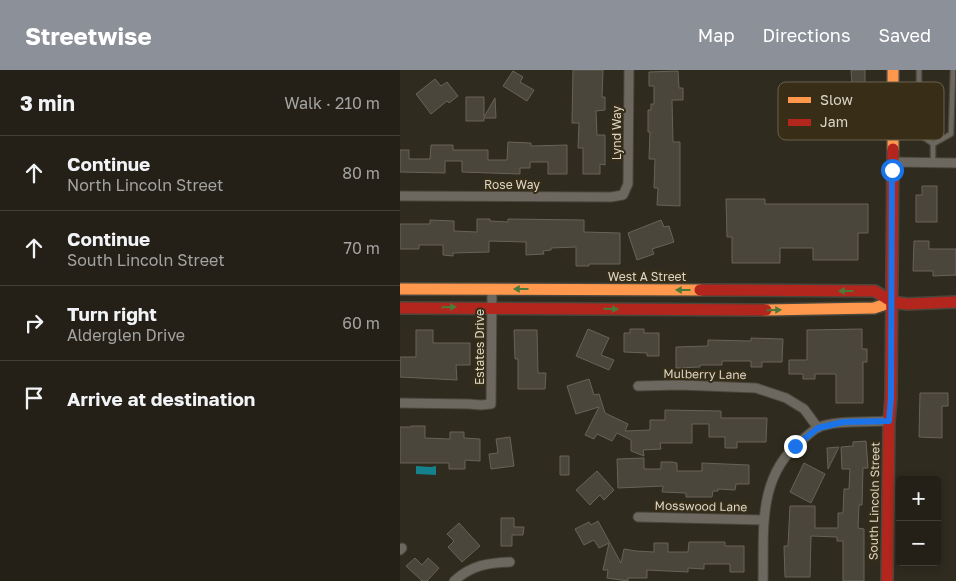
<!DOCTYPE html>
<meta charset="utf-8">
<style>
body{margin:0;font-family:"Golos Text",sans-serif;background:#2c2820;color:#f1f3f6}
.controls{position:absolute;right:15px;bottom:15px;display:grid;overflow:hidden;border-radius:5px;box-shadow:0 2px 8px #0003}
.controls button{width:45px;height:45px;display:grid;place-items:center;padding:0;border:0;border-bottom:1px solid #413e36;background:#242017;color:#f1f3f6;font:25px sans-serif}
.stop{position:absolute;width:15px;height:15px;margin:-11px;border:4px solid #1a73e8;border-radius:50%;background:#fff}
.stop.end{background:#1a73e8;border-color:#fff;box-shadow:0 1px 5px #0008}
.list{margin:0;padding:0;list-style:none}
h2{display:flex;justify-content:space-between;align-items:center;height:65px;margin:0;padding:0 20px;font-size:21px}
h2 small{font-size:16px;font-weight:400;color:#a3a3a1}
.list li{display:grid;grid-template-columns:32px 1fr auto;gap:15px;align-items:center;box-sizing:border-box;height:75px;padding:0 20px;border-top:1px solid #413e36}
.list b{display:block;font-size:19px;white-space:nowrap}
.list p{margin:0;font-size:16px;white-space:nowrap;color:#a3a3a1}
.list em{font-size:16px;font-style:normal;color:#a3a3a1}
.icon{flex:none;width:28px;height:28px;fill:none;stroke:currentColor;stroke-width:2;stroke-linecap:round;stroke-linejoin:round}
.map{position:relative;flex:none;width:556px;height:511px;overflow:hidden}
header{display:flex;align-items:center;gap:30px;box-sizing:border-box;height:70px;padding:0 25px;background:#8c9099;color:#fff}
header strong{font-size:24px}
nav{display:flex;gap:28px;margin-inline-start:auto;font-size:18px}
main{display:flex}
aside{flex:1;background:#242017}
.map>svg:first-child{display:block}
</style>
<header>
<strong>Streetwise</strong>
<nav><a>Map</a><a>Directions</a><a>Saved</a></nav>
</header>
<main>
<aside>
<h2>3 min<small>Walk · 210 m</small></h2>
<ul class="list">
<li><svg class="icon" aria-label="ahead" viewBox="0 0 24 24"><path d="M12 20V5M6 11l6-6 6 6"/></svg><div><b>Continue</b><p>North Lincoln Street</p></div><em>80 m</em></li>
<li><svg class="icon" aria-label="ahead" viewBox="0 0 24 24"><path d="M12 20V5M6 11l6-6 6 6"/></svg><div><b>Continue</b><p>South Lincoln Street</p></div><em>70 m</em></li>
<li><svg class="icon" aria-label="right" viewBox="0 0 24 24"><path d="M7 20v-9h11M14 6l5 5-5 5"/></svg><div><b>Turn right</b><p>Alderglen Drive</p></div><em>60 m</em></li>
<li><svg class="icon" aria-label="arrive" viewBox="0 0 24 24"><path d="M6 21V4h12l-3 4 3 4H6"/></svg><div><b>Arrive at destination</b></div></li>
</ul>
</aside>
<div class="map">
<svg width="556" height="511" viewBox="0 0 556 511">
<rect width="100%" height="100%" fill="#302b1f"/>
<path fill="#14818c" d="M16 396 31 397 36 396V405L16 404Z"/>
<path fill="#4b463b" stroke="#686358" d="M173 0H203L202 27H205V40L196 41 197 65H205V95L200 94V104H183V78H178L179 53H172Z
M451 0H465V14H452Z
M113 1 123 7 120 12 134 20 127 31 103 16Z
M278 1 279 18H283V30H272L273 72H280V136L257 135 258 118H254L255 89H249L250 62H248V40H251V34H254V16H249V2Z
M35 9 41 16 47 12 58 26 49 33 47 31 31 44 16 24Z
M66 27H84V47L95 28 96 48H84V51H66Z
M108 72 131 73V76L167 75V104H148V92H130V98H120V104L62 102V91H45V103L0 102V80H9V89H30L31 75H53V80H88V90H107Z
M522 116H537V152H516V125H522Z
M326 129H365V134H468V163H458V190H413V178H380V193H332V167H327Z
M77 149H90V151L108 152V149L184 150V162L220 163V194H189V196H176V177L151 178V180L143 181 144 184 126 185V172L89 171V182L53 183V186L43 185V175H19V179H0V154H30V150L54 151V161L77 162Z
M261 150 264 157 269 156 274 172 252 179 254 184 237 190 228 163Z
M514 171H529V179H556V205L533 206V201H513Z
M188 259 209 268 201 285 214 290 209 300 176 286Z
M230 259H244V263H259V286H247V283L224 282V263H230Z
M462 259V279H467V292H463V333H436V304H415V309H403V304H389V290H407V260Z
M16 260H33V273H70V295H56L57 310 0 307V287H16Z
M114 260H137L138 303H146L145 319H118V289H115Z
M351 268 383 269 382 292H362V297H351V291H322V295H300V297L276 298V277L308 276V270L351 271Z
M189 309 194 325 199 324 205 343 228 354 225 361 250 360V350H265V340L321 341V348H367L366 372H337V378H325V367H309V354H292V373H260L261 379 243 380 244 386 231 381V370L217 363 212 371 197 364 194 369 185 365 199 337 176 344 167 316Z
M520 323H548V336H542V368L519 367Z
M11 356H25V368L50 369V362H64V368L80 369V391L65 390V399H49V393H0V357H11Z
M110 367 114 396 91 399 89 384 98 383 96 369Z
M466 371 468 398H463L462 435H459L458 458 464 459V511H443V471H437V467L411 466 410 507H385L384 476H388L390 436H415V458H438V443H443L444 419H449L450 399H442L441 377 453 376V372Z
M439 377 428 399 427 378Z
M160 386H169V405H160Z
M244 388V399H261V392H272L277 393V401H302V393L349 395V414H336L335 420 318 419V421H313L312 427H286V423L262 422 263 416 218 418 217 389Z
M404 393 425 404 411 433 390 422Z
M197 401 214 420 204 430 200 425 190 435 176 420Z
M101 448H114V457H124L123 465H112V476H101Z
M198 451 221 493 224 479 236 481 254 482V473H268V482H288L289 472H325V476H344V502H330V494H304V499L288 498V502L247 500V508H228V511L207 508 208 500H203L209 473 199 478 194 470 184 475 175 459 189 452 191 455Z
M59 453 80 476 62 492 48 477 54 471 47 464Z
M15 488 22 495 28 488 39 498 27 511H22L6 496Z"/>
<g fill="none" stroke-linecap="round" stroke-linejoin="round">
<defs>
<path id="lane" d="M519 0V64L533 74
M533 74 551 64 553 0
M533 93V74"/>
<path id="street" d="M492 92 556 93
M0 126 211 127 223 125 228 114 229 0
M238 316 280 315 356 318 386 328 404 339 418 358
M0 333 69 334 81 335 91 334 92 219
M238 447 364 450
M0 480 2 478
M54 511C72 495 87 493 110 492
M363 511C364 459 357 406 402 370 407 366 412 361 417 358 433 350 470 352 489 351"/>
<path id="slow" d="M493 79V0
M0 219 300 220
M366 240 474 238 492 232"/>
<path id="jam" d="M300 220 475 221 492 232 507 234 556 232
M0 238 366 240
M487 511 489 351 491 328 493 79"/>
</defs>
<use href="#lane" stroke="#4a463c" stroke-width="7"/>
<use href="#street" stroke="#4a463c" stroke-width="11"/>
<use href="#slow" stroke="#4a463c" stroke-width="14"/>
<use href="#jam" stroke="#4a463c" stroke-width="14"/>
<use href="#lane" stroke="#6c685f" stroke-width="4.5"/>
<use href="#street" stroke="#6c685f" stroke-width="9"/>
<use href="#slow" stroke="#ff974d" stroke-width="11"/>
<use href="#jam" stroke="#b3261e" stroke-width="11"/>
</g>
<defs><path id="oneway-solid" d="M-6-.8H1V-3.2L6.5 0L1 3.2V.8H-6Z" transform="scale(1.25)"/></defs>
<g fill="#4b7a3b">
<use href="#oneway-solid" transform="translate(121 219) rotate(-180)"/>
<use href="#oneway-solid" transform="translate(283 220) rotate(-180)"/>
<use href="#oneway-solid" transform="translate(446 221) rotate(-180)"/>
<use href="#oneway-solid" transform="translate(49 237) rotate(-1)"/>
<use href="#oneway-solid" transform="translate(211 239) rotate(1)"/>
<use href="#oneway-solid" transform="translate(374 240) rotate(-1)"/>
</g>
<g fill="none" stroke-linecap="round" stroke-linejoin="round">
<path stroke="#1a73e8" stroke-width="6" d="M395 376 418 358 443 352 489 351 491 328 492 100"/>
</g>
<g text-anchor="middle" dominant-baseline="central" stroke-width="4" stroke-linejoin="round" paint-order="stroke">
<g font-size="12" fill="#dcd6c8" stroke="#382e17">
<text transform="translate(216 63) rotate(-90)">Lynd Way</text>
<text x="112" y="114">Rose Way</text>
<text x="247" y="206">West A Street</text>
<text transform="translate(79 277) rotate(-90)">Estates Drive</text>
<text transform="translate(305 304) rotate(1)">Mulberry Lane</text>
<text transform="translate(474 431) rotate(-89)">South Lincoln Street</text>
<text transform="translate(301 436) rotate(1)">Mosswood Lane</text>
</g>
</g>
<rect x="378" y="12" width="166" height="58" rx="8" fill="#382e17" stroke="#69604c" stroke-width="1"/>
<rect x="388" y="27" width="23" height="6" fill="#ff974d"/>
<rect x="388" y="49" width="23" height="7" fill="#b3261e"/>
<g font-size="14" fill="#dcd6c8">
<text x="420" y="35">Slow</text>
<text x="420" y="57">Jam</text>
</g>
</svg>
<div class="controls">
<button>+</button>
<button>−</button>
</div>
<div class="stop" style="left:492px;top:100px"></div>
<div class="stop end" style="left:395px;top:376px"></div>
</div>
</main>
